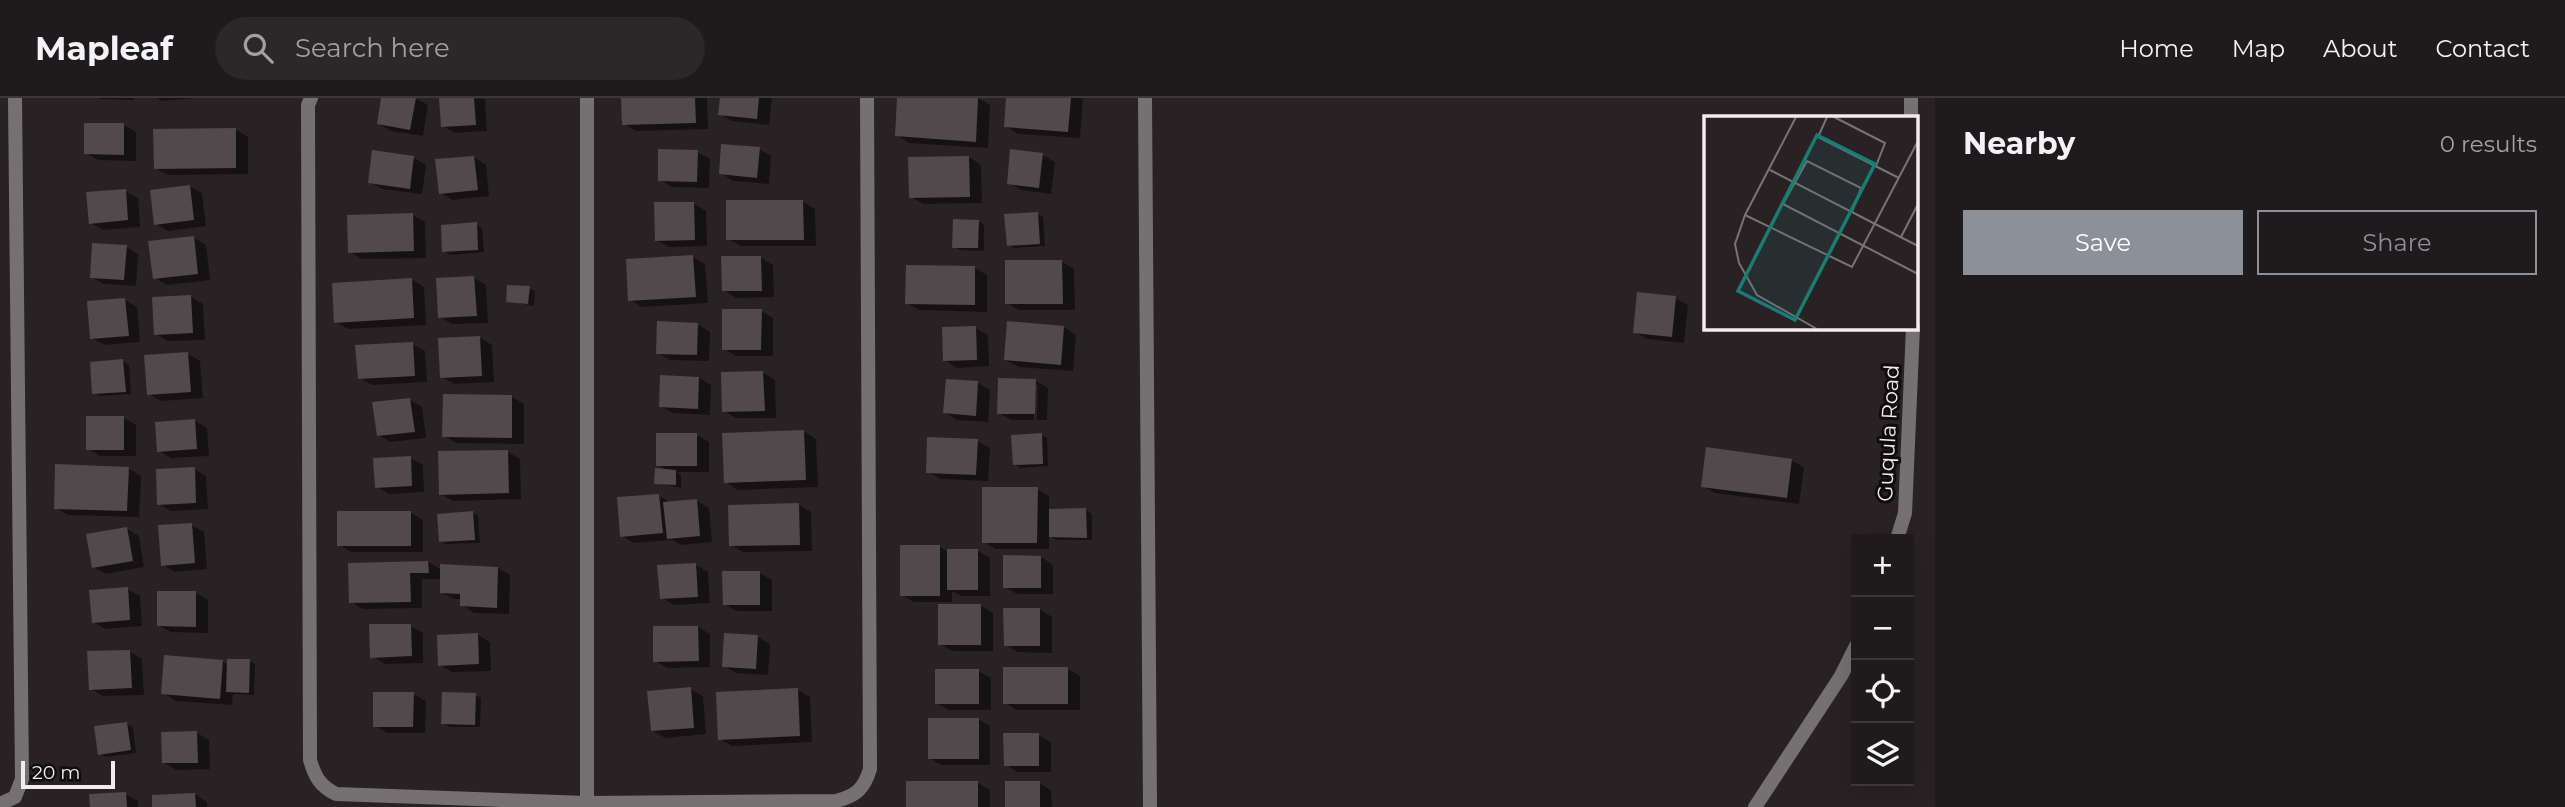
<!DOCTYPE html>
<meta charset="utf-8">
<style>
body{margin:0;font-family:Montserrat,sans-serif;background:#2c2728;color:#f1f3f6}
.controls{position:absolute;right:21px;bottom:21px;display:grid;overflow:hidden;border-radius:0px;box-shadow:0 7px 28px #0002}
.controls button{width:63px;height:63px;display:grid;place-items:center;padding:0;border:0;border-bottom:2px solid #3c383a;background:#1f1a1b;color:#f1f3f6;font:35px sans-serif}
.scale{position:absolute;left:21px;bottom:18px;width:94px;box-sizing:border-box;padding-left:7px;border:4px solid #f1ecee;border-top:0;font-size:19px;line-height:24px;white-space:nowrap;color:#f1ecee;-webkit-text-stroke:5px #100c0e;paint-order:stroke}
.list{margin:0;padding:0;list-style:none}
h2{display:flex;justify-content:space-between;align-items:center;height:91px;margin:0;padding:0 28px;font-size:30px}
h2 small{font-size:23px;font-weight:400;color:#a1a1a3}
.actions{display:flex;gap:14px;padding:21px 28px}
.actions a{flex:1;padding:16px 0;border:2px solid #8c9099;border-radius:0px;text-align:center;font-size:24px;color:#8c9099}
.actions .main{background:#8c9099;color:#fff}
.icon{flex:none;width:38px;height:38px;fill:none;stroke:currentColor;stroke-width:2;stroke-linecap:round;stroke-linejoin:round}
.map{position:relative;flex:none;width:1935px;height:709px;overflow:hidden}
header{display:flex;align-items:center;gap:42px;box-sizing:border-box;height:98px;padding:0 35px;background:#1f1a1b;border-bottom:2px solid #3c383a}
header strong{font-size:33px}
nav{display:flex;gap:38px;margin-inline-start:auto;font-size:24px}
.search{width:490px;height:63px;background:#2c2728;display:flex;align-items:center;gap:18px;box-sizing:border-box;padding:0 24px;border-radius:38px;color:#a1a1a3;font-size:26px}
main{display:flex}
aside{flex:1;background:#1f1a1b}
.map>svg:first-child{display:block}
</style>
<header>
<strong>Mapleaf</strong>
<div class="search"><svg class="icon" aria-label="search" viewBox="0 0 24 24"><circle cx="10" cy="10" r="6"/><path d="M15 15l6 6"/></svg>Search here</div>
<nav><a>Home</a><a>Map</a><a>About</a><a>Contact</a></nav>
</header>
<main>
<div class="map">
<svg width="1935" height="709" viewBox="0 0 1935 709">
<rect width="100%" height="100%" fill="#292224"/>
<path fill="#0007" d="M98 0H134V2L100 1Z
M157 0H195L162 3Z
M383 0H415L428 7 423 38 391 33 379 26Z
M441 0 485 1 487 33 455 35 443 28Z
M623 0H707L708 31 636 33 624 26Z
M722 0H772L769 27 732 23 720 16Z
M899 0H978L990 7 988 50 909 45 897 37Z
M1008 0H1083L1080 40 1018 36 1006 28Z
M124 27 136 34V63L98 62 86 55Z
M236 32 248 39V76L168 77 155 70Z
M759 51 771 58 769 86 733 83 721 75Z
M697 54 710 61 709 90 672 89 660 82Z
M1042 57 1055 64 1051 96 1021 92 1009 85Z
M474 59 486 67 489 98 453 102 440 95Z
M969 59 981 67 982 105 923 106 911 99Z
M414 60 426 67 422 96 382 91 370 84Z
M189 88 202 95 206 128 168 133 156 126Z
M125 93 138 100 140 129 103 132 90 125Z
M803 104 815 111 816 148H741L728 141Z
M694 106 706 113 707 148 669 149 656 142Z
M1037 116 1043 119 1045 148 1014 150 1008 147Z
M412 117 425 124 426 160 362 161 350 154Z
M979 123 984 127V153L960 152 954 149Z
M476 126 482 130 484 154 450 157 444 153Z
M193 139 206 147 210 182 167 187 155 180Z
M126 149 138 156 136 188 104 186 91 179Z
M693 159 705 166 708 205 642 209 630 202Z
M761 160 773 167 774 199 736 200 724 192Z
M1062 164 1074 171 1075 212H1019L1007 205Z
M975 170 987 177V214L919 212 907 205Z
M474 180 486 187 488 225 452 226 440 219Z
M411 181 424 189 426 227 348 231 336 224Z
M529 190 535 193 534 208 508 203Z
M190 198 203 206 205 242 168 243 156 236Z
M1675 200 1688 207 1684 245 1647 241 1635 234Z
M125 202 137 209 140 244 104 247 92 240Z
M761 213 773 220V258H736L724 251Z
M697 226 710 234 709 263 670 262 658 255Z
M1064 229 1076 237 1073 273 1019 269 1006 262Z
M975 230 988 237 989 268 957 270 945 262Z
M480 240 492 247 494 284 454 286 442 279Z
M412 246 425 253 427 284 372 287 360 280Z
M188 256 200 263 203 300 161 303 149 296Z
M123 263 129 267 131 296 100 298 94 295Z
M763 275 775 282 776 320H736L724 313Z
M699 280 711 287 710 317 673 315 660 308Z
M1036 283 1048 290 1047 322H1037L1038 287H1034V322H1011L999 315Z
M978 285 990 292 988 324 957 322 945 314Z
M512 299 524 306V346L457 345 444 338Z
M410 302 422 309 426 340 391 344 378 337Z
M124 320 136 327V358H100L88 351Z
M195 323 207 330 209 358 171 360 159 353Z
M803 333 816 341 818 389 738 392 726 384Z
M697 337 709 344V374H677L681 377V390L656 385 668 373 658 367Z
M1041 337 1047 340 1048 368 1020 370 1014 366Z
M977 343 990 350 988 383 941 381 928 374Z
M508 354 520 361 521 401 453 403 440 396Z
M410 360 423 367 424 394 389 396 377 389Z
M1791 362 1804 369 1799 406 1715 395 1703 388Z
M128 370 141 378 139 419 68 417 56 410Z
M194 371 206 378 208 411 171 413 159 406Z
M1037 391 1049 398V412H1086L1092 416V442H1057L1049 438V451H996L984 444Z
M659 398 671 405 697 403 709 410 712 444 681 447 672 442 634 445 622 438Z
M799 407 811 414 812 453 743 454 731 447Z
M411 415 423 422V454H351L339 447Z
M472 415 478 418 480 445 446 446 440 443Z
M191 427 204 434 207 471 175 474 163 467Z
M127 431 139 438 144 469 106 476 93 469Z
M940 449 949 454 978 453 990 460V498H961L952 493V504H914L902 497Z
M1041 459 1053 467V496H1017L1005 489Z
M428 464 442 472 498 470 510 477 509 516 474 515 462 507V501H454L441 494 442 481H422V510L363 511 351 504Z
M696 467 708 474 710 505 674 507 662 500Z
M759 475 772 482V513H737L724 506Z
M127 491 140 498 142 528 106 531 93 524Z
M196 495 208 502V535L171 534 158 527Z
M980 507 993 515V553H953L940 546Z
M1040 511 1052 519V555L1018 554 1005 547Z
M410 528 423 535V565L385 566 372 558Z
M698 529 710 536V569L667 570 655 563Z
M478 537 490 544 491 573 452 574 440 567Z
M758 539 770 546 768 577 736 575 724 568Z
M129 553 142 561 144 597 103 598 91 591Z
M249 563 255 566 254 597 233 596 232 607 176 603 163 595 223 564 229 567Z
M1068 571 1080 578V612H1017L1005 605Z
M978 573 991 580V612H949L936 605Z
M690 591 703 598 706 636 665 640 652 632Z
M798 592 810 599 812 644 732 648 720 641Z
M413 596 426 603 425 635H387L375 628Z
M475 597 481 600 480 629H449L443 625Z
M978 621 990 628V667H942L929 660Z
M127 626 133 629 136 655 106 659 100 656Z
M197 635 209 642 210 671 176 672 163 664Z
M1038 637 1051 644V674H1018L1006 667Z
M978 685 990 692V709H908Z
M1039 685 1051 692 1052 709H1007Z
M125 696 138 703V709H92Z
M195 696 207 704V709H154Z"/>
<path fill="#51494c" d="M381 0H416L410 32 377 26Z
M439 0H474L476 27 441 29Z
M621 0H695L696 25 622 27Z
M720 0H759L757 21 718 17Z
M897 0H978L976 44 895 38Z
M1006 0H1071L1068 34 1004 29Z
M84 25H124V57L84 56Z
M236 30V70L154 71 153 31Z
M721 46 760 49 757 80 719 76Z
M658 51 698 52 697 84 658 83Z
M1010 51 1043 55 1039 90 1007 86Z
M372 52 414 58 410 91 368 85Z
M474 58 478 92 439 96 435 61Z
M969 58 970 99 909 100 908 59Z
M190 87 194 122 154 127 150 92Z
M126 91 128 122 89 126 86 94Z
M726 102H803L804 142H726Z
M654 104H694L695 142 655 143Z
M1038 114 1040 146 1007 148 1004 116Z
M413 115 414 153 348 155 347 117Z
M953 121 979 122 978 150H952Z
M477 124 478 152 442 154 441 127Z
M194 138 198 176 153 181 148 143Z
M92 145 127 147 124 182 90 180Z
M693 157 696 199 628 203 626 161Z
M721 158H761L762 193H722Z
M1005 162H1062L1063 206H1005Z
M906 167 975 168V207L905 206Z
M474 178 477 218 438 220 436 180Z
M412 180 414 220 334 225 332 185Z
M507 187 530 188 528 206 506 204Z
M1637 194 1676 198 1672 239 1633 235Z
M191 197 193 235 154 237 152 199Z
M125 200 129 238 90 241 87 203Z
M722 211H762L761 252H722Z
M657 223 698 225 697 257 656 256Z
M1007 223 1064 228 1061 267 1004 262Z
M976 228 977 262 943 263 942 229Z
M480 238 482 278 440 280 438 240Z
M413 244 415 278 358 281 355 247Z
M188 254 191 294 147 297 144 257Z
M123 261 126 294 92 296 90 264Z
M763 273 765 313 722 314 721 274Z
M660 277 699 279 698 311 659 309Z
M998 280 1036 281 1035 316H997Z
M946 281 978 283 976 318 943 315Z
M443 296 512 297V340L442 339Z
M410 300 415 334 377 338 372 304Z
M86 318H124V352H86Z
M195 321 197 351 157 354 155 324Z
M804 332 806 382 724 385 722 335Z
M656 335H697V368H656Z
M1042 335 1043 366 1013 367 1011 337Z
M927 339 978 341 976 377 926 375Z
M1706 349 1792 361 1787 400 1701 389Z
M508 352 509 395 439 397 438 353Z
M411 358 412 388 375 390 373 360Z
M55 366 129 369 127 413 54 411Z
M195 369 196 405 157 407 156 371Z
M655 370 676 372V387L654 386Z
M982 389H1038L1037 445H982Z
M659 396 663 435 620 439 617 399Z
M697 401 700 438 667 441 663 404Z
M799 405 800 447 729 448 728 407Z
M1086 410 1087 440 1049 439V411Z
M337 413H411V448H337Z
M473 413 475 442 439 444 437 416Z
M192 425 195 465 161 468 158 427Z
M127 429 133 463 92 470 86 436Z
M900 447H940V498H900Z
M947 451H978V492H947Z
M1003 457 1041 458V490H1003Z
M428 463 429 475H410L411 504 349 505 348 465Z
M696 465 698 499 660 501 657 467Z
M440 466 498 469 497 510 460 508V496L440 495Z
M722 473H760V507H723Z
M128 489 130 522 92 525 89 492Z
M157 493H196V529L157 528Z
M938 506H981V547H938Z
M1003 510H1040V548H1004Z
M369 526H411L412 558 370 560Z
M653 528H698L699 563 653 564Z
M478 535 479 566 438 568 437 537Z
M724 535 758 537 756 571 722 569Z
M130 552 132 590 89 592 87 553Z
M164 557 223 562 220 601 161 596Z
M227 561H250L249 595 226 594Z
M1003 569H1068V606H1003Z
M935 571H979V606H935Z
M691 589 694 630 651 633 647 593Z
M798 590 800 638 718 642 716 594Z
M373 594H414L413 629H373Z
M442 594 476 595 475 627 441 626Z
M928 620H979V661H928Z
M127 624 131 652 98 657 94 628Z
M197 633 198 665H162L161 634Z
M1003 635H1039V668H1004Z
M906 683H978V709H906Z
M1005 683H1040V709H1005Z
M126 694 127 709H90L89 696Z
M195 695 196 709H152V697Z"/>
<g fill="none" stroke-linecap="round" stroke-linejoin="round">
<path stroke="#757172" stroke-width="14" d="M311 0 308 7 310 662C315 679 320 688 336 696L587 705 836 703C856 698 864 691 870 671L867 0
M1145 0 1150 709
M1911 19V0
M1897 441 1905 415 1913 229
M0 706 15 699 22 681 15 0
M587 709V0
M1755 709 1841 578 1856 548"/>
</g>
<g text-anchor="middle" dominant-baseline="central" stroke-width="6" stroke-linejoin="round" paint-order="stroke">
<g font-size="21" fill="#f1ecee" stroke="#100c0e">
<text transform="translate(1888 335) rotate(-87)">Guqula Road</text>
</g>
</g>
<g transform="translate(1704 18)">
<rect width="214" height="214" fill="#292224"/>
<path fill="none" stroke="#797375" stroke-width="2" d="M92 1 41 99 31 128 35 147 53 179 113 213M123 1 114 21 195 62M130 1 181 27 172 50M66 54 214 130M148 96 157 72 103 45 79 88 214 158M41 99 148 151 214 25M197 121 214 88"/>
<path fill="#1a7c74" fill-opacity="0.15" stroke="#1a7c74" stroke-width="3.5" d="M113 19 171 48 91 204 34 175Z"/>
<rect width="214" height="214" fill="none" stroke="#f1ecee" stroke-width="3.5"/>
</g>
</svg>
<div class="controls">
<button>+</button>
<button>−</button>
<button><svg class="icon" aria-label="locate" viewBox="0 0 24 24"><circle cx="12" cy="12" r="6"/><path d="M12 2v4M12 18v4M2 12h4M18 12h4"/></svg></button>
<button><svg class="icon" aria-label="layers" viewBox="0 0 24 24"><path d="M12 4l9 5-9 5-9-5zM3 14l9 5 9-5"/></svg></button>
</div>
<div class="scale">20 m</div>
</div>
<aside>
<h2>Nearby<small>0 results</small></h2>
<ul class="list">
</ul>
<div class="actions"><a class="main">Save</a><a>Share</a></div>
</aside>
</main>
